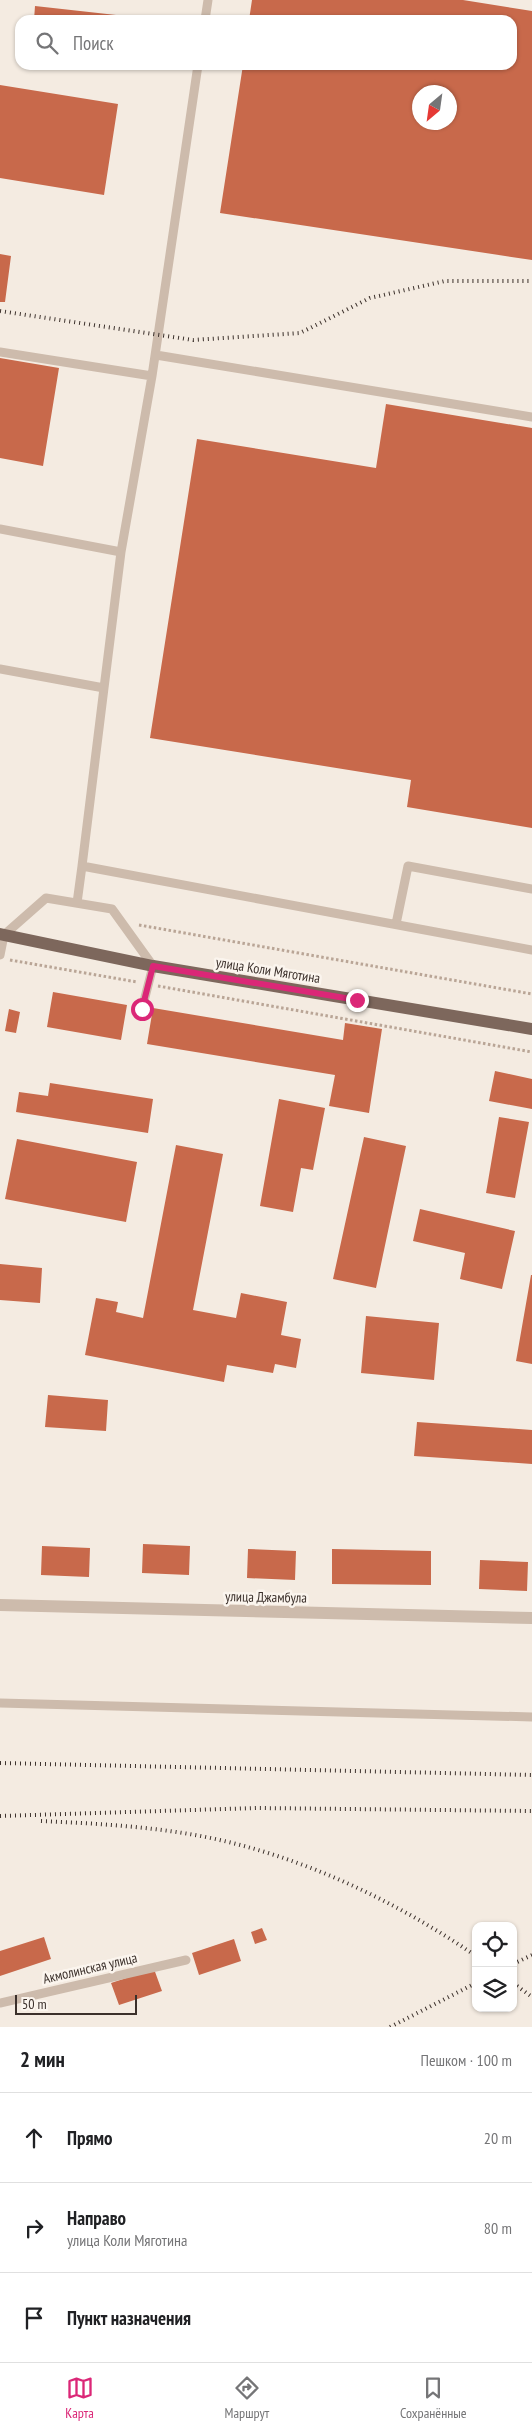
<!DOCTYPE html>
<html lang="ru">
<meta charset="utf-8">
<style>
body{margin:0;font-family:"PT Sans Narrow",sans-serif;background:#f6f6f6;color:#202124}
.controls{position:absolute;right:15px;bottom:15px;display:grid;overflow:hidden;border-radius:10px;box-shadow:0 1px 4px #0004}
.controls button{width:45px;height:45px;display:grid;place-items:center;padding:0;border:0;border-bottom:1px solid #e0e0e0;background:#fff;color:#202124;font:25px sans-serif}
.compass{position:absolute;left:412px;top:85px;width:45px;height:45px;border-radius:50%;background:#fff;box-shadow:0 1px 4px #0004;rotate:209deg}
.scale{position:absolute;left:15px;bottom:12px;width:122px;box-sizing:border-box;padding-left:5px;border:2px solid #3b302b;border-top:0;font-size:14px;line-height:18px;white-space:nowrap;color:#3b302b;-webkit-text-stroke:4px #fbf5ee;paint-order:stroke}
.stop{position:absolute;width:15px;height:15px;margin:-11px;border:4px solid #db2777;border-radius:50%;background:#fff}
.stop.end{background:#db2777;border-color:#fff;box-shadow:0 1px 5px #0008}
.list{margin:0;padding:0;list-style:none}
h2{display:flex;justify-content:space-between;align-items:center;height:65px;margin:0;padding:0 20px;font-size:21px}
h2 small{font-size:16px;font-weight:400;color:#757577}
.list li{display:grid;grid-template-columns:32px 1fr auto;gap:15px;align-items:center;box-sizing:border-box;height:90px;padding:0 20px;border-top:1px solid #e0e0e0}
.list b{display:block;font-size:19px;white-space:nowrap}
.list p{margin:0;font-size:16px;white-space:nowrap;color:#757577}
.list em{font-size:16px;font-style:normal;color:#757577}
.icon{flex:none;width:28px;height:28px;fill:none;stroke:currentColor;stroke-width:2;stroke-linecap:round;stroke-linejoin:round}
.map{position:relative;flex:none;width:532px;height:2027px;overflow:hidden}
.search{position:absolute;background:#fff;box-shadow:0 1px 4px #0004;left:15px;right:15px;top:15px;height:55px;display:flex;align-items:center;gap:12px;box-sizing:border-box;padding:0 18px;border-radius:15px;color:#757577;font-size:19px}
.sheet{height:335px;background:#fff}
nav{display:flex;justify-content:space-around;align-items:center;box-sizing:border-box;height:70px;border-top:1px solid #e0e0e0;background:#fff;font-size:14px;color:#757577}
nav a{display:grid;justify-items:center;gap:2px}
nav .on{color:#db2777}
.map>svg:first-child{display:block}
</style>
<div class="map">
<svg width="532" height="2027" viewBox="0 0 532 2027">
<rect width="100%" height="100%" fill="#f4ebe1"/>
<path fill="#c8694b" fill-rule="evenodd" d="M252 0H463L532 11V260L220 213 243 65H512V20H249ZM420 92H450V122H420Z
M35 6 125 16 124 20H34Z
M0 85 118 104 104 195 0 178Z
M0 254 11 256 5 302H0Z
M0 358 59 368 43 466 0 458Z
M386 404 532 428V828L407 807 411 780 150 738 197 439 376 468Z
M53 992 127 1005 121 1040 47 1027Z
M153 1008 343 1040 345 1023 382 1029 369 1113 329 1106 335 1075 147 1044Z
M9 1009 20 1012 16 1033 5 1031Z
M495 1071 532 1079V1109L489 1101Z
M50 1083 153 1099 148 1133 16 1112 19 1092 48 1096Z
M279 1099 325 1108 313 1170 301 1168 293 1212 260 1206Z
M499 1117 529 1122 515 1198 486 1193Z
M364 1137 406 1146 376 1288 333 1279Z
M17 1139 137 1162 126 1222 5 1199Z
M176 1145 223 1154 193 1310 236 1318 241 1293 287 1302 281 1335 301 1339 296 1368 275 1364 273 1373 227 1365 224 1382 85 1355 96 1298 118 1302 116 1312 143 1318Z
M420 1209 515 1231 502 1289 460 1279 465 1253 413 1241Z
M0 1264 42 1268 40 1303 0 1300Z
M531 1275H532V1364L516 1361Z
M366 1316 439 1323 434 1380 361 1373Z
M48 1395 108 1400 106 1431 45 1427Z
M417 1422 532 1430V1464L414 1456Z
M143 1544 190 1546 189 1575 142 1573Z
M42 1546 90 1548 89 1577 41 1575Z
M248 1549 296 1551 295 1580 247 1578Z
M332 1549 431 1551V1585L332 1584Z
M480 1560 528 1562 527 1591 479 1589Z
M262 1928 267 1940 255 1944 251 1932Z
M44 1937 51 1959 0 1976V1951Z
M234 1939 241 1961 199 1975 192 1953Z
M154 1969 162 1991 119 2005 111 1983Z"/>
<g fill="none" stroke-linecap="round" stroke-linejoin="round">
<path stroke="#b9a596" stroke-width="3" stroke-dasharray="2.5 2.5" stroke-linecap="butt" d="M139 925 532 994
M10 960 137 982
M158 986 532 1052"/>
<path stroke="#cdbbac" stroke-width="9" d="M205 20 208 0
M0 352 152 376 121 552 104 688 0 669
M156 355 532 417
M152 376 198 65
M0 529 121 552
M104 688 82 866 532 950
M77 903 82 866
M396 924 408 866 532 889
M0 955 4 935 46 898 112 909 153 966 142 1009
M0 1703 532 1717
M0 2003 186 1960"/>
<path stroke="#cdbbac" stroke-width="12" d="M0 1605 532 1618"/>
<path stroke="#7d675c" stroke-width="12" d="M0 934 153 966 532 1029"/>
<path stroke="#3b302b" stroke-width="4" stroke-dasharray="1 4" stroke-linecap="butt" d="M0 311 193 340 300 333 370 298 445 281H532
M0 1763 532 1775
M0 1816 257 1808 532 1811
M41 1821C109 1824 179 1828 244 1846 326 1868 406 1908 476 1956
M513 1964 532 1955
M513 1983 532 1997
M390 2027 476 1983"/>
</g>
<g fill="none" stroke-linecap="round" stroke-linejoin="round">
<path stroke="#db2777" stroke-width="6" d="M142 1009 153 966 357 1000"/>
</g>
<g text-anchor="middle" dominant-baseline="central" stroke-width="5" stroke-linejoin="round" paint-order="stroke">
<g font-size="14" fill="#3b302b" stroke="#fbf5ee">
<text transform="translate(268 970) rotate(9)">улица Коли Мяготина</text>
<text transform="translate(266 1597) rotate(1)">улица Джамбула</text>
<text transform="translate(90 1968) rotate(-13)">Акмолинская улица</text>
</g>
</g>
</svg>
<div class="controls">
<button><svg class="icon" aria-label="locate" viewBox="0 0 24 24"><circle cx="12" cy="12" r="6"/><path d="M12 2v4M12 18v4M2 12h4M18 12h4"/></svg></button>
<button><svg class="icon" aria-label="layers" viewBox="0 0 24 24"><path d="M12 4l9 5-9 5-9-5zM3 14l9 5 9-5"/></svg></button>
</div>
<svg class="compass" viewBox="-18 -18 36 36"><path d="M0-13l5 13h-10z" fill="#e53935"/><path d="M0 13l5-13h-10z" fill="#757577"/></svg>
<div class="scale">50 m</div>
<div class="stop" style="left:142px;top:1009px"></div>
<div class="stop end" style="left:357px;top:1000px"></div>
<div class="search"><svg class="icon" aria-label="search" viewBox="0 0 24 24"><circle cx="10" cy="10" r="6"/><path d="M15 15l6 6"/></svg>Поиск</div>
</div>
<section class="sheet">
<h2>2 мин<small>Пешком · 100 m</small></h2>
<ul class="list">
<li><svg class="icon" aria-label="ahead" viewBox="0 0 24 24"><path d="M12 20V5M6 11l6-6 6 6"/></svg><div><b>Прямо</b></div><em>20 m</em></li>
<li><svg class="icon" aria-label="right" viewBox="0 0 24 24"><path d="M7 20v-9h11M14 6l5 5-5 5"/></svg><div><b>Направо</b><p>улица Коли Мяготина</p></div><em>80 m</em></li>
<li><svg class="icon" aria-label="arrive" viewBox="0 0 24 24"><path d="M6 21V4h12l-3 4 3 4H6"/></svg><div><b>Пункт назначения</b></div></li>
</ul>
</section>
<nav>
<a class="on"><svg class="icon" aria-label="map" viewBox="0 0 24 24"><path d="M3 6l6-2 6 2 6-2v14l-6 2-6-2-6 2zM9 4v14M15 6v14"/></svg>Карта</a>
<a><svg class="icon" aria-label="directions" viewBox="0 0 24 24"><path d="M12 3l9 9-9 9-9-9zM9 14v-3h6M13 9l2 2-2 2"/></svg>Маршрут</a>
<a><svg class="icon" aria-label="saved" viewBox="0 0 24 24"><path d="M7 4h10v16l-5-4-5 4z"/></svg>Сохранённые</a>
</nav>
